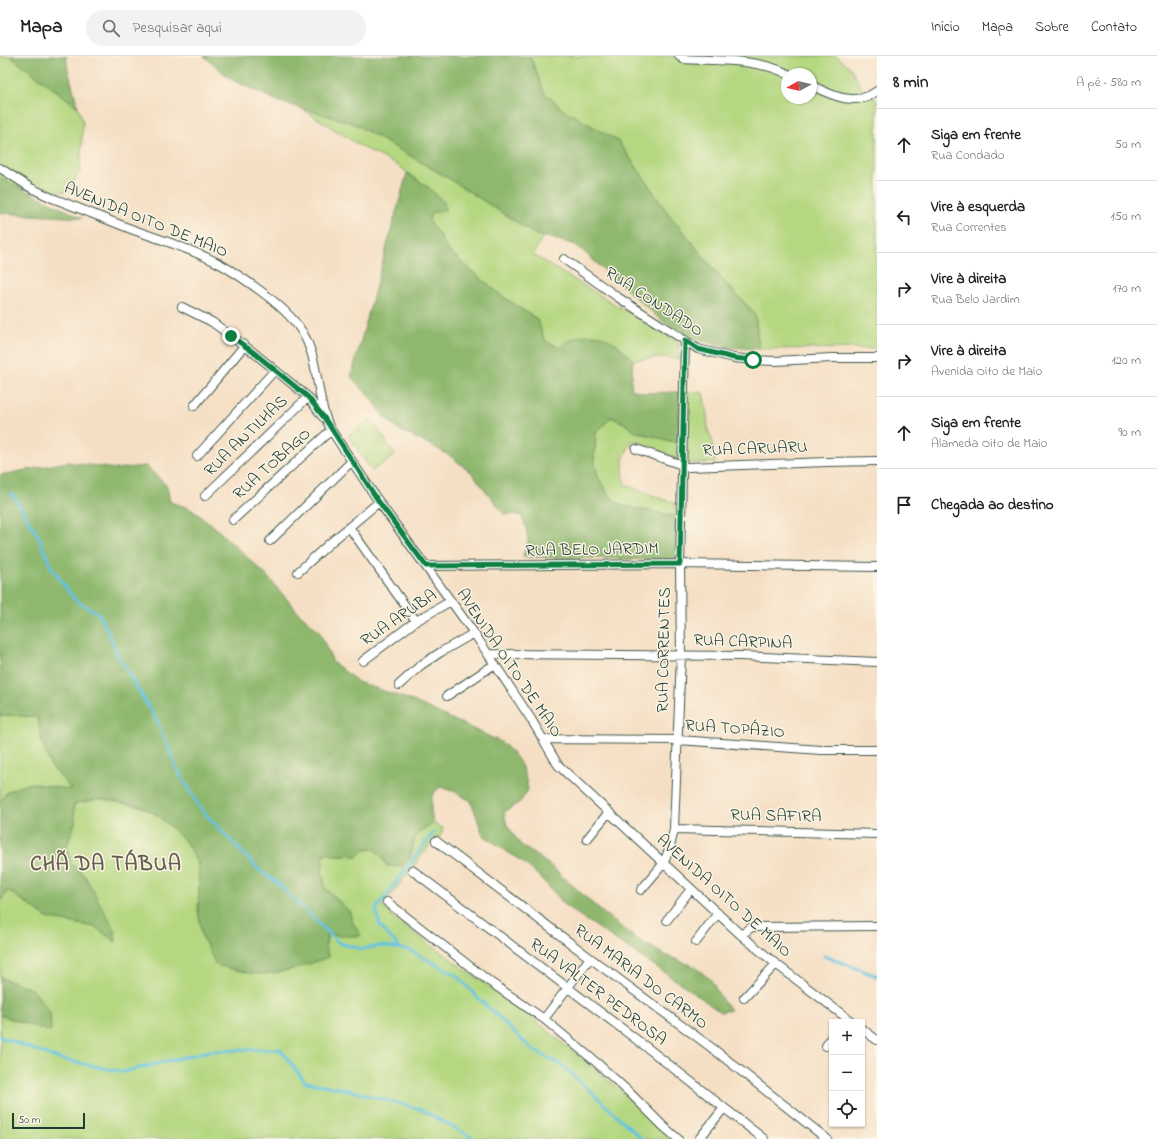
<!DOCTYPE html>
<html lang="pt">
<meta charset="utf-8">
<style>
body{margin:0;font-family:"Indie Flower",sans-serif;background:#f2f2f2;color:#222}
.controls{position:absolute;right:12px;bottom:12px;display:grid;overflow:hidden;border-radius:0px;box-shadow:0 1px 3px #0004}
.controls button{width:36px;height:36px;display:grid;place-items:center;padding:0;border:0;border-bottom:1px solid #e0e0e0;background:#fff;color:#222;font:20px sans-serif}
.compass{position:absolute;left:781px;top:12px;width:36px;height:36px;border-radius:50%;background:#fff;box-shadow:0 1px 3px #0004;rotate:262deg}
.scale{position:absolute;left:12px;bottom:10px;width:73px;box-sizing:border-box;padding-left:4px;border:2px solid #1f3d34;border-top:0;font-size:11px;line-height:14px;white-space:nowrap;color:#1f3d34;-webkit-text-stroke:3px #fcf5e5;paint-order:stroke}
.stop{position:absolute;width:12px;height:12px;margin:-9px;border:3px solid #0b8043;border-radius:50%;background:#fff}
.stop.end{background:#0b8043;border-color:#fff;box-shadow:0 1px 4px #0008}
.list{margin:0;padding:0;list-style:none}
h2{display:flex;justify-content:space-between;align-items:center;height:52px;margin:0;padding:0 16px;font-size:17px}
h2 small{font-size:13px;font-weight:400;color:#767676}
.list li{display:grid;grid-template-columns:26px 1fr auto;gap:12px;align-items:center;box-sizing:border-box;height:72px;padding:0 16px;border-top:1px solid #e0e0e0}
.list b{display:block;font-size:15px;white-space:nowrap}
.list p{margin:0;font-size:13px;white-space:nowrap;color:#767676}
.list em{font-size:13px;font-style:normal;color:#767676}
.icon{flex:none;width:22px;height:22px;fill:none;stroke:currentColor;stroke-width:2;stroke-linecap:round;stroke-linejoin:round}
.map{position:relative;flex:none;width:877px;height:1083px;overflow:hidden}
header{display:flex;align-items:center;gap:24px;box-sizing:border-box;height:56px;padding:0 20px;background:#fff;border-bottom:1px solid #e0e0e0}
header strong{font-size:19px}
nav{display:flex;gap:22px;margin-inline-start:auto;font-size:14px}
.search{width:280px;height:36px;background:#f2f2f2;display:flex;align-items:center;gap:10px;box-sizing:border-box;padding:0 14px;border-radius:22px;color:#767676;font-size:15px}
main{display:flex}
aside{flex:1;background:#fff}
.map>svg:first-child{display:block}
</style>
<header>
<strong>Mapa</strong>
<div class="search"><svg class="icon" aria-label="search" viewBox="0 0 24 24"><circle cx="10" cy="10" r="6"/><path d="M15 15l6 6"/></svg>Pesquisar aqui</div>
<nav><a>Início</a><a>Mapa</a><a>Sobre</a><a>Contato</a></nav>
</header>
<main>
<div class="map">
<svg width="877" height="1083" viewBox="0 0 877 1083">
<rect width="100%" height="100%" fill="#fcf5e5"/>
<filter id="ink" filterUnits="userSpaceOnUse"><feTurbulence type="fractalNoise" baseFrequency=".025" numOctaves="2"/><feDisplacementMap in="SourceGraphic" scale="8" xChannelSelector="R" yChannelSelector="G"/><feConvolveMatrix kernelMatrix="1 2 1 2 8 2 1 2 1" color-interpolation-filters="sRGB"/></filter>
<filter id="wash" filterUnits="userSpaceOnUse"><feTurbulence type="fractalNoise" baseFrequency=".012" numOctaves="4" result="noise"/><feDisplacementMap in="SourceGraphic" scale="16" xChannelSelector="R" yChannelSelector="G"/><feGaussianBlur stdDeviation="0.9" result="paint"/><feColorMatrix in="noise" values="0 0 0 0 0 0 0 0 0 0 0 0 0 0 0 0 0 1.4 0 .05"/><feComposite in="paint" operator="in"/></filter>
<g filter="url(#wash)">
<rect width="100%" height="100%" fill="#f5dfc4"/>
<path fill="#b4d780" stroke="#6a8a5a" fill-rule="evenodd" d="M0 0H10L78 51 83 67 80 116 67 136 20 132 0 122Z
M530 0H836L851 12 862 33 877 44V292L759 293 755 258 720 221 668 157 618 85 562 53 543 36ZM787 18H811V42H787Z
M301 52 353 67 445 120 535 178 543 180 533 199 679 287V304L664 301 633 304 616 287 581 280 559 291 545 285 537 263 503 241 448 195 441 182 429 165 431 157 429 132 397 109 364 92Z
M680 336 703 337 707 357 708 374 712 384 715 407H688L637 385 631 386 623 403 624 428 662 443 676 447 675 460 622 450 609 439 598 421 594 404 596 377 611 361 624 367 634 375 678 387Z
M371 363 395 399 372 415 348 379Z
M9 659 38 661 41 683 51 710 73 734 0 745V660Z
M100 743C113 745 127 746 139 750 162 757 189 784 197 806 201 816 199 844 198 855L329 901 325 891 328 877 341 880 360 879 353 867 349 855 325 832 322 815 324 798 357 800 366 793 374 791 382 801 387 810 414 787C414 776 425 772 433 767L443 772 442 777 439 782 436 781 382 851 386 853 395 863 530 960 637 1048 671 1083H0V959L20 966 10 925 0 921V847L8 834 47 862 95 871 116 885 85 820 70 807 67 790 75 767 74 747Z"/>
<path fill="#8fb86e" stroke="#577a51" d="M10 0H66L68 14 78 51Z
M204 0H530L544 36 562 53 618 85 668 157 720 221 755 258 759 293 725 291 686 280 661 264 576 189 535 178 445 120 353 67 280 46 232 24Z
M407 117 429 132 444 146 445 155 431 157 429 165 441 182 448 195 503 241 537 263 545 285 559 291C566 287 574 281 582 280 605 275 618 289 633 304L631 333 644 337 680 336 678 387 634 375 624 367 611 361 596 377 594 404 598 421 608 439 622 450 675 460 676 504 523 501 528 485 526 471 521 459 504 458 471 416 453 402 433 390 399 374 383 360 373 344 351 321Z
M0 122 82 162 0 157Z
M68 406 115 413 146 410 167 430 170 446 189 452 210 467 265 518 298 556 319 575 333 606 358 626 413 645 501 686C520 702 524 711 528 734L520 746 504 756 507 769 521 789 551 810 602 856 635 882 665 899 695 911 711 924 722 944 731 954 720 956 689 933 567 851 540 821 524 807 483 779 471 745 455 736 440 731 432 739 431 753 433 767 418 777 414 783 410 802 402 811 387 810 382 801 373 792 366 793 357 800 324 798 322 815 325 832 349 855 353 867 361 880H341L328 877 325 891 329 901C307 909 283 918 259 918 246 917 229 912 216 909L202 880 198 855 199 836 198 807 185 785 159 760 140 750 100 743 74 748 75 767 67 790 70 807 85 820 115 875 116 886 95 871 47 862 8 834 0 847V745L8 735 30 727 72 734 51 710 41 683 38 661 9 659 0 660V419Z
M0 921 33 934 50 956 51 976 0 959Z"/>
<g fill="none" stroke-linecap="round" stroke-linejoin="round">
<path stroke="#62c3e0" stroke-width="3" d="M12 438 39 481 51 511 75 544 98 557 108 575 118 600 157 665 176 711 201 753 258 813 276 826 339 887 362 893 381 890 409 894 458 920 475 939 533 994 563 1010 642 1083
M401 893 380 870 376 853 433 777
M824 900 877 920
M0 981 60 1003 123 1016 210 995 280 993 305 1026 344 1033 420 1053 475 1083"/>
</g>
</g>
<g filter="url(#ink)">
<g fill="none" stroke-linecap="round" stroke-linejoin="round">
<defs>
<path id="minor" d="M679 0 683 3C718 5 756 2 788 18
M811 29C832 40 856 51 877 35
M0 112 31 132 52 142C79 152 105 163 131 173 159 183 189 192 216 206 232 214 247 225 262 236 278 248 296 263 305 281 320 310 316 346 331 374L379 446 474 577 531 663 558 709 741 879 776 908 852 966
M564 203 619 242 698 293 734 302 753 304 775 305 831 302H877
M182 251 212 266 253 296 308 341 323 361
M194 350 244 290
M636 393 688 411 828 406 877 405
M197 400 275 314
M205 440 308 341
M233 464 331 374
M349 471 416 565
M270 485 352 405
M426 510 680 508 877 511
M298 516 330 487 379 446
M488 598 739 600 877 606
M363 605 416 565 451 545
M399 629 421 609 441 596 474 577
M447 640 495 608
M543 683 678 684 821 694H877
M674 773 877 778
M587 783 609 756
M436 785 590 902 712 992 827 1083
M412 814 645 990 764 1083
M641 834 664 807 671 787 674 773 681 599 680 508 685 284
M387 846 490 926 544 963 597 1007 630 1037 663 1070 678 1083
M667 864 691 833
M741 879 752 871 877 870
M696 886 718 857
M744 942 776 908
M544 963 590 902
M862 973 877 984
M826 990 832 980
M699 1083 724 1052"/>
</defs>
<use href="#minor" stroke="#3f554a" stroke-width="10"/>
<use href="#minor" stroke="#fff" stroke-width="8"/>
</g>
</g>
<g fill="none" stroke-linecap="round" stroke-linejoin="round" filter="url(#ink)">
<path stroke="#0b8043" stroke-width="5" d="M231 280 253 296 308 341 325 363 379 446 426 510 680 508 685 284 698 293 734 302 753 304"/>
</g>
<g text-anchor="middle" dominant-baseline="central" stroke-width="3" stroke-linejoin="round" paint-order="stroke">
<g font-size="17" fill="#1f3d34" stroke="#fcf5e5">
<text transform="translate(146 164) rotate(22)">AVENIDA OITO DE MAIO</text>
<text transform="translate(654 246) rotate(33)">RUA CONDADO</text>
<text transform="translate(246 380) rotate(-44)">RUA ANTILHAS</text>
<text transform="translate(755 393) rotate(-2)">RUA CARUARU</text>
<text transform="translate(272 408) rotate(-42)">RUA TOBAGO</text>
<text transform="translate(592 494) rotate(-1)">RUA BELO JARDIM</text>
<text transform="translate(399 562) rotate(-34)">RUA ARUBA</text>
<text transform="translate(743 586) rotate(2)">RUA CARPINA</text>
<text transform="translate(664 594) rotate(-89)">RUA CORRENTES</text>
<text transform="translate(509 607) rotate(56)">AVENIDA OITO DE MAIO</text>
<text transform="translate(735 673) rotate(4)">RUA TOPÁZIO</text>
<text transform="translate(776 760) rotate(1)">RUA SAFIRA</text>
<text transform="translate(724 840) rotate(42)">AVENIDA OITO DE MAIO</text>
<text transform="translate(641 921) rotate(37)">RUA MARIA DO CARMO</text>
<text transform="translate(598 936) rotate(37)">RUA VALTER PEDROSA</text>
</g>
<g font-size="21" font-weight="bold" letter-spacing="1" fill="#665f4f" stroke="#fcf5e5">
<text x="106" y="809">CHÃ DA TÁBUA</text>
</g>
</g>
</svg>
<div class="controls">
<button>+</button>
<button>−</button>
<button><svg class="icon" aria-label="locate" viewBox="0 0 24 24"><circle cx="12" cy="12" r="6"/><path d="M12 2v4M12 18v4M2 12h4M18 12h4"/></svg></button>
</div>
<svg class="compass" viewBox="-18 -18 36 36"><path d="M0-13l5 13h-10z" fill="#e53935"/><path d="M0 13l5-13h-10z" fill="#767676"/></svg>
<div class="scale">50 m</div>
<div class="stop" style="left:753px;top:304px"></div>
<div class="stop end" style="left:231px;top:280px"></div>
</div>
<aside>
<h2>8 min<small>A pé · 580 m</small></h2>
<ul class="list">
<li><svg class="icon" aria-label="ahead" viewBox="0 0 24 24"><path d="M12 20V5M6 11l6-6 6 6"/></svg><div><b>Siga em frente</b><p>Rua Condado</p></div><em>50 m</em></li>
<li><svg class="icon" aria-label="left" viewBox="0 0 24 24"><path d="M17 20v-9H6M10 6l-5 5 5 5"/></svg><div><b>Vire à esquerda</b><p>Rua Correntes</p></div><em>150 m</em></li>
<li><svg class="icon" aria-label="right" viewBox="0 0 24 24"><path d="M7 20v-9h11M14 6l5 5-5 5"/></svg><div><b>Vire à direita</b><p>Rua Belo Jardim</p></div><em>170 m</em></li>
<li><svg class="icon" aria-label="right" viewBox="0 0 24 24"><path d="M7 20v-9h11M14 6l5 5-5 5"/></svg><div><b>Vire à direita</b><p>Avenida Oito de Maio</p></div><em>120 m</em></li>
<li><svg class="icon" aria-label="ahead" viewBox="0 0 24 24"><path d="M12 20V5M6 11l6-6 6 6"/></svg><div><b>Siga em frente</b><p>Alameda Oito de Maio</p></div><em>90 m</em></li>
<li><svg class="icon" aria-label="arrive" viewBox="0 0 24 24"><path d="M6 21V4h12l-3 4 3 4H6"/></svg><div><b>Chegada ao destino</b></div></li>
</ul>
</aside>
</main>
